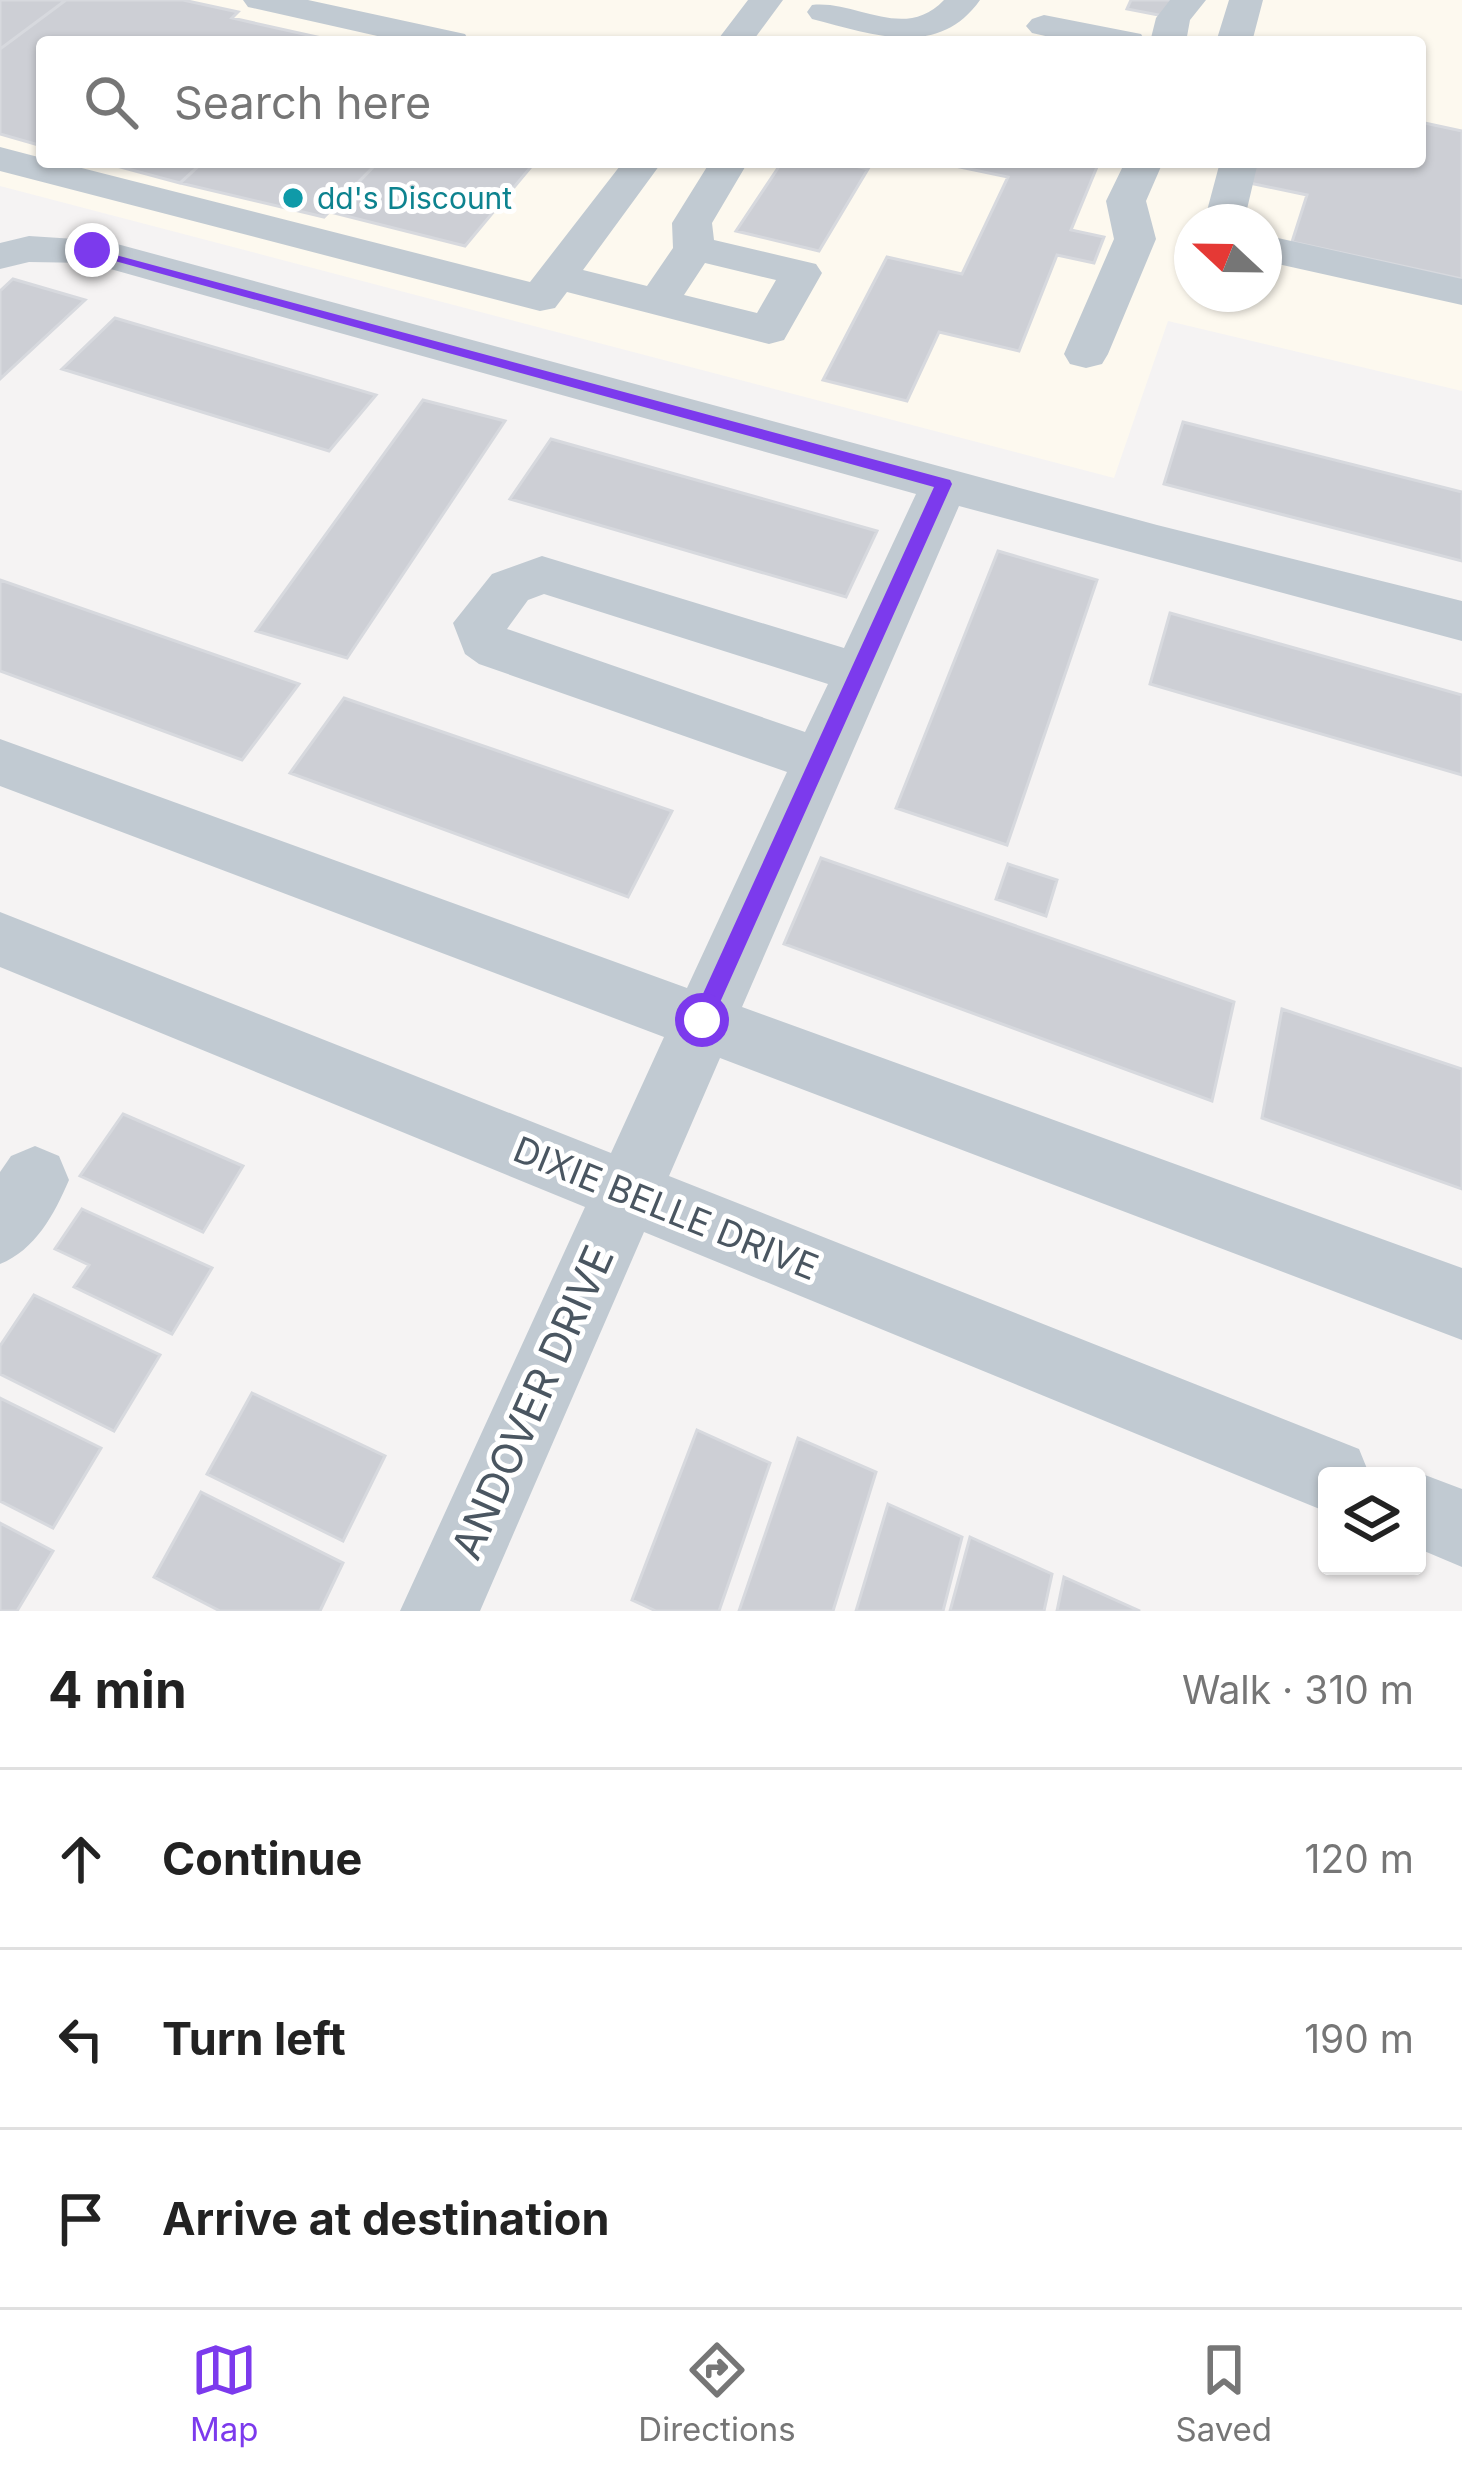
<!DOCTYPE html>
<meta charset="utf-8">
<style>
body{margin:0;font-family:Inter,sans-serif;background:#f6f6f6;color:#222}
.controls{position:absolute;right:36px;bottom:36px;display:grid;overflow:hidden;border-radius:12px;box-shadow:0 3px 9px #0004}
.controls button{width:108px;height:108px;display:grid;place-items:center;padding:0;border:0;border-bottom:3px solid #e0e0e0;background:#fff;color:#222;font:60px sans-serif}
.compass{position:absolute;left:1174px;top:204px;width:108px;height:108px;border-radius:50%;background:#fff;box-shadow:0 3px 9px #0004;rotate:292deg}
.stop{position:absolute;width:36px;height:36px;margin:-27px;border:9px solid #7c3aed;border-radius:50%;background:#fff}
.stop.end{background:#7c3aed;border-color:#fff;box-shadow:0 3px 12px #0008}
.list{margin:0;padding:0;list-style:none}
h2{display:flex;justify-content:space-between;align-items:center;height:156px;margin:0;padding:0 48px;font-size:51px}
h2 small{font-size:39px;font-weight:400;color:#767676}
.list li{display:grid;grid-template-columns:78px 1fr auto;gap:36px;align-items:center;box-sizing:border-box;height:180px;padding:0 48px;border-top:3px solid #e0e0e0}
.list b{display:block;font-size:45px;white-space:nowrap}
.list em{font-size:39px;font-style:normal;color:#767676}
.icon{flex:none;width:66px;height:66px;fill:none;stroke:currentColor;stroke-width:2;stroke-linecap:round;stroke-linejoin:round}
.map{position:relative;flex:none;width:1462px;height:1611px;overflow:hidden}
.search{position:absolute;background:#fff;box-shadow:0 3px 9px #0004;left:36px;right:36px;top:36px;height:132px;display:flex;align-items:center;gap:30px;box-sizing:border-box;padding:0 42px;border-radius:12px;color:#767676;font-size:45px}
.sheet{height:696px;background:#fff}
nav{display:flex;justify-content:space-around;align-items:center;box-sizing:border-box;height:168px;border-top:3px solid #e0e0e0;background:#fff;font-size:33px;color:#767676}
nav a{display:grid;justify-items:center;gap:6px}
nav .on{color:#7c3aed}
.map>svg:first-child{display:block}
</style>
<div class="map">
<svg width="1462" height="1611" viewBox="0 0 1462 1611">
<rect width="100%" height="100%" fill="#f5f3f3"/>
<path fill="#fdf9ef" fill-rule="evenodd" d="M0 0H1462V391L1168 321 1114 478 0 186ZM42 42H1420V162H42ZM1192 222H1264V294H1192Z"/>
<path fill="#cdcfd5" stroke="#d7d9de" stroke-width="3" d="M0 0H66L0 49Z
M66 0H183L238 12 232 18 335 41 42 42V146L0 134V49Z
M1131 0H1176L1169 17 1127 9Z
M1420 122 1462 131V279L1292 242 1307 195 1245 182 1251 162H1420Z
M102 162H203L180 183Z
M203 162H378L324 217 180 183Z
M378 162H535L465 246 330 212Z
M782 162H838L868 169 819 251 736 231Z
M936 162H1099L1071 230 1104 237 1094 263 1057 255 1019 351 939 332 907 401 823 380 887 257 962 274 1008 177Z
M13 279 85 300 0 379V291Z
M115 318 376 395 329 451 62 369Z
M423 400 505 421 347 658 256 631Z
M1183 422 1462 492V561L1164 484Z
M551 439 877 531 846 597 510 499Z
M998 551 1097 580 1007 845 896 808Z
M0 580 299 684 242 760 0 671Z
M1170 613 1462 695V775L1150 684Z
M344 698 672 811 628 897 290 773Z
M821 858 1234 1002 1212 1101 784 944Z
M1008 864 1057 880 1046 916 996 899Z
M1282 1009 1462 1069V1189L1262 1118Z
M123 1114 243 1166 203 1232 80 1176Z
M82 1209 212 1268 172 1334 74 1287 89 1265 55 1249Z
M34 1295 160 1355 114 1431 0 1374V1346Z
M252 1393 385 1456 343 1541 207 1474Z
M0 1398 101 1448 53 1528 0 1501Z
M697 1430 770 1463 719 1611H656L632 1600Z
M798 1438 876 1472 833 1611H739Z
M201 1492 343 1563 320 1611H220L154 1577Z
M888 1504 962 1537 943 1611H856Z
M0 1523 53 1551 17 1611H0Z
M970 1537 1052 1574 1044 1611H950Z
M1064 1577 1140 1611H1057Z"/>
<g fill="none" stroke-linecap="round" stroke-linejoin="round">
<path fill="#c1cad2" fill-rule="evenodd" d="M243 0H308L465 34 470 42H404L248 7Z
M748 0H783L752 42H716Z
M944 0H980C938 60 871 34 812 19L807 12 812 5C857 0 904 42 944 0Z
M1170 0H1206L1190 20 1186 42H1150L1156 18Z
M1229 0H1263L1252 42H1216Z
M1044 15 1141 34 1146 42H1072L1032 33 1026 26 1032 19Z
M0 147 42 158V162H58L530 282 623 162H662L583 270 647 286 673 248 672 223 710 162H748L712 223 714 240 816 264 822 273 784 340 769 344 567 292 555 308 540 311 0 171ZM705 263 776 280 757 313 684 295Z
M1125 162H1163L1146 201 1156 239 1108 354 1102 364 1086 368 1070 364 1064 354 1114 239 1106 201Z
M1220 162H1258L1244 222H1204Z
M1264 235 1462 279V305L1264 261Z
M29 236 106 241 1157 525 1462 601V641L959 506 742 1007 1462 1268V1340L720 1058 669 1176 1359 1449 1370 1476H1327V1512L644 1232 480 1611H400L585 1207 0 967V912L611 1153 664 1037 0 786V739L687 988 787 772 479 664 465 654 453 623 492 574 542 556 844 648 916 494 89 263 29 262 0 269V243ZM544 594 828 684 805 732 507 629 528 600Z
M35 1146 59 1156 69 1180C54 1215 35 1250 0 1264V1172L11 1156Z
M1417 1472 1462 1489V1567L1417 1548V1476H1406Z"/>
</g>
<path fill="#7c3aed" d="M86 247 950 480 952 484 709 1027 702 1030 691 1020 934 487 86 253Z"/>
<circle fill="#0f9aa8" stroke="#fff" stroke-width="4.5" cx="293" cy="198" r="12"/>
<g text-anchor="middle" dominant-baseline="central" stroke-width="10" stroke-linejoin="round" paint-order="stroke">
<g font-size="30" fill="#0d838f" stroke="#fff" text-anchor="start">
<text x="317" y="198">dd's Discount</text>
</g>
<g font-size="36" fill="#4a5661" stroke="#fff">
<text transform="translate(666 1208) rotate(22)">DIXIE BELLE DRIVE</text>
</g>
<g font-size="42" fill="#4a5661" stroke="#fff">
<text transform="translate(532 1402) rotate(-66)">ANDOVER DRIVE</text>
</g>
</g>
</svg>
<div class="controls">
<button><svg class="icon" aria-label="layers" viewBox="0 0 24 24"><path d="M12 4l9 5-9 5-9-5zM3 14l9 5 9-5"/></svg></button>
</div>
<svg class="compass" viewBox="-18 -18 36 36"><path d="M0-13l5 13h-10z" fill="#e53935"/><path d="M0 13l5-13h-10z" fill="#767676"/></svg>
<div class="stop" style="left:702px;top:1020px"></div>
<div class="stop end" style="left:92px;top:250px"></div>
<div class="search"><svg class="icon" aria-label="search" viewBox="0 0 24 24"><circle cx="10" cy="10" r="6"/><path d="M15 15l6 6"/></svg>Search here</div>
</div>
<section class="sheet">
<h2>4 min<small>Walk · 310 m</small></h2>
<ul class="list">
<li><svg class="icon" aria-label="ahead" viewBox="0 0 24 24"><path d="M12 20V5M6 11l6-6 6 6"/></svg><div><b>Continue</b></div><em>120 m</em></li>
<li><svg class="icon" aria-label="left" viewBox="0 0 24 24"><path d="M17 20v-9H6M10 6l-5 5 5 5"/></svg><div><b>Turn left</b></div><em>190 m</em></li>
<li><svg class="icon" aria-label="arrive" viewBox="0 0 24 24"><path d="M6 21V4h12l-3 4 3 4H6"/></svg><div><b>Arrive at destination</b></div></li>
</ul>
</section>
<nav>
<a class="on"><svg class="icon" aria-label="map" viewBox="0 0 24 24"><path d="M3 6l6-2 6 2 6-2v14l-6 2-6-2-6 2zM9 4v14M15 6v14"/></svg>Map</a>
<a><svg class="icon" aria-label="directions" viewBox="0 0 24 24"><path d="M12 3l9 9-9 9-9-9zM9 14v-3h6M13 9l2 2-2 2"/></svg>Directions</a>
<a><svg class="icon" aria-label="saved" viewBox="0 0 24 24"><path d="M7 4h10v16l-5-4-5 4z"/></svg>Saved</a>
</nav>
